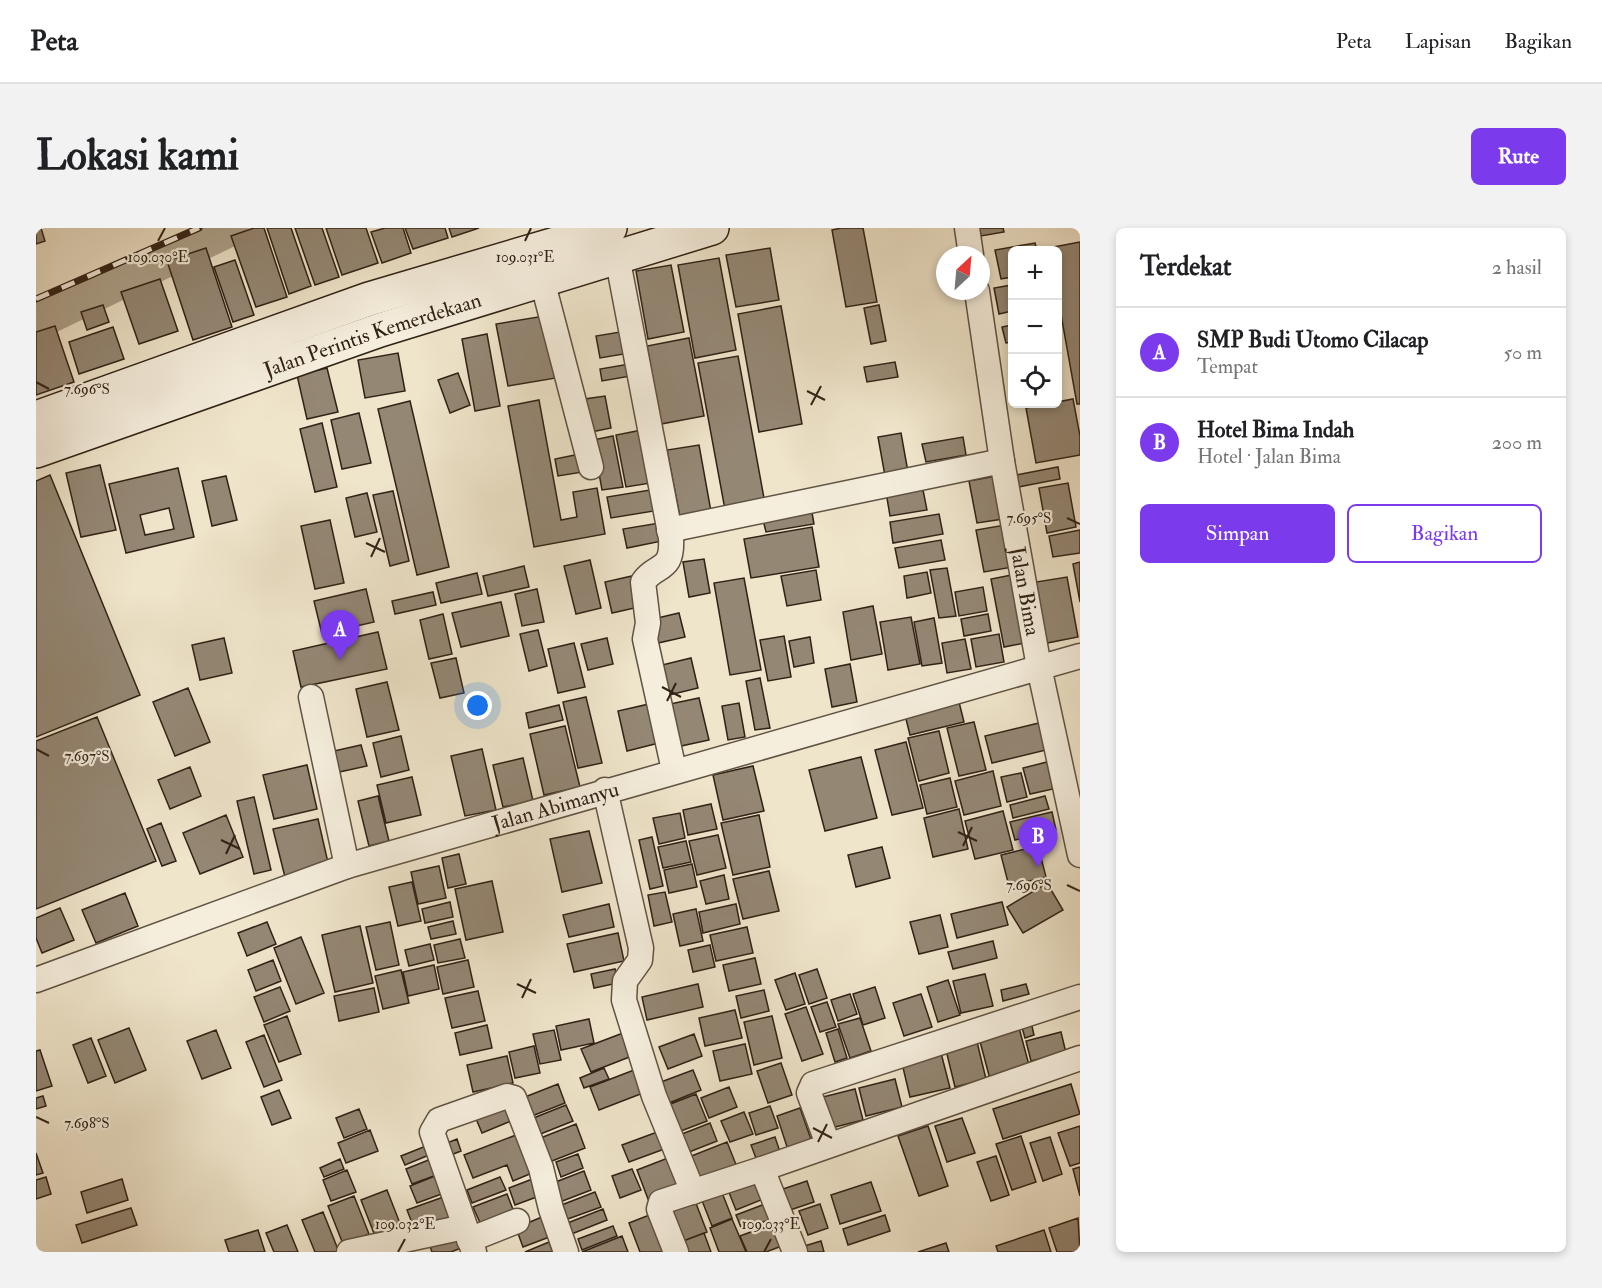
<!DOCTYPE html>
<html lang="id">
<meta charset="utf-8">
<style>
body{margin:0;font-family:"IM FELL Double Pica",serif;background:#f2f2f2;color:#202124}
.controls{position:absolute;right:18px;top:18px;display:grid;overflow:hidden;border-radius:9px;box-shadow:0 3px 9px #0003}
.controls button{width:54px;height:54px;display:grid;place-items:center;padding:0;border:0;border-bottom:2px solid #e0e0e0;background:#fff;color:#202124;font:30px sans-serif}
.compass{position:absolute;left:900px;top:18px;width:54px;height:54px;border-radius:50%;background:#fff;box-shadow:0 3px 9px #0003;rotate:26deg}
.you{position:absolute;left:442px;top:478px;width:21px;height:21px;margin:-15px;border:4px solid #fff;border-radius:50%;background:#1a73e8;box-shadow:0 0 0 9px #1a73e833}
.badge{display:grid;place-items:center;width:39px;height:39px;border-radius:50%;background:#7c3aed;color:#fff;font-size:20px;font-weight:700}
.pin{position:absolute;translate:-50% -50px;filter:drop-shadow(0 2px 3px #0008)}
.pin::after{content:'';position:absolute;top:32px;width:21px;height:18px;background:inherit;clip-path:polygon(0 0,100% 0,50% 100%)}
.list{margin:0;padding:0;list-style:none}
h2{display:flex;justify-content:space-between;align-items:center;height:78px;margin:0;padding:0 24px;font-size:26px}
h2 small{font-size:20px;font-weight:400;color:#757577}
.list li{display:grid;grid-template-columns:39px 1fr auto;gap:18px;align-items:center;box-sizing:border-box;height:90px;padding:0 24px;border-top:2px solid #e0e0e0}
.list b{display:block;font-size:22px;white-space:nowrap}
.list p{margin:0;font-size:20px;white-space:nowrap;color:#757577}
.list em{font-size:20px;font-style:normal;color:#757577}
.actions{display:flex;gap:12px;padding:18px 24px}
.actions a{flex:1;padding:14px 0;border:2px solid #7c3aed;border-radius:9px;text-align:center;font-size:21px;color:#7c3aed}
.actions .main{background:#7c3aed;color:#fff}
.icon{flex:none;width:33px;height:33px;fill:none;stroke:currentColor;stroke-width:2;stroke-linecap:round;stroke-linejoin:round}
.map{position:relative;flex:none;width:1044px;height:1024px;overflow:hidden;border-radius:9px}
header{display:flex;align-items:center;gap:36px;box-sizing:border-box;height:84px;padding:0 30px;background:#fff;border-bottom:2px solid #e0e0e0}
header strong{font-size:28px}
nav{display:flex;gap:33px;margin-inline-start:auto;font-size:21px}
.intro{display:flex;align-items:center;justify-content:space-between;box-sizing:border-box;height:144px;padding:0 36px}
h1{margin:0;font-size:42px}
.button{padding:15px 27px;border-radius:9px;background:#7c3aed;color:#fff;font-size:21px;font-weight:700}
main{display:flex;gap:36px;padding:0 36px}
aside{flex:1;background:#fff;border-radius:9px;box-shadow:0 3px 9px #0003}
.map>svg:first-child{display:block}
</style>
<header>
<strong>Peta</strong>
<nav><a>Peta</a><a>Lapisan</a><a>Bagikan</a></nav>
</header>
<div class="intro"><h1>Lokasi kami</h1><a class="button">Rute</a></div>
<main>
<div class="map">
<svg width="1044" height="1024" viewBox="0 0 1044 1024">
<rect width="100%" height="100%" fill="#efe5cb"/>
<filter id="stains"><feTurbulence type="fractalNoise" baseFrequency=".00333" numOctaves="4"/><feColorMatrix values="0 0 0 0 .2 0 0 0 0 .09 0 0 0 0 .02 0 0 0 .5 -.17"/></filter>
<radialGradient id="worn" r=".72"><stop offset=".6" stop-color="#630" stop-opacity="0"/><stop offset="1" stop-color="#630" stop-opacity=".3"/></radialGradient>
<g fill="none" stroke-linecap="round" stroke-linejoin="round">
<path stroke="#aea38d" stroke-width="36" d="M0 94 195 0"/>
</g>
<path fill="#948774" stroke="#312216" stroke-width="1.5" fill-rule="evenodd" d="M5 0 9 13 0 16V2Z
M218 0H228L251 69 220 79 195 8Z
M231 0H255L275 58 253 66Z
M259 0H286L303 49 279 57Z
M290 0H330L342 35 306 47Z
M349 0H367L375 25 346 35 335 4Z
M369 0H409L412 10 377 21Z
M413 0H443L416 9Z
M805 0H827L841 74 810 79 796 2Z
M943 0H967L968 4 945 8Z
M1044 14V176H1041L1022 70V22H1013L1012 20Z
M999 15 1001 22H976V49L965 51 959 22Z
M170 20 196 99 157 112 131 33Z
M734 20 743 72 700 79 690 27Z
M683 30 700 122 659 130 642 37Z
M199 32 218 87 197 94 178 39Z
M635 37 648 104 612 111 600 43Z
M124 51 142 103 103 116 85 64Z
M976 57V83L963 86 958 60Z
M67 77 73 94 51 102 45 84Z
M843 77 850 113 835 116 828 80Z
M745 78 766 196 723 204 702 86Z
M508 88 520 150 472 158 460 96Z
M976 97V114L970 115 966 99Z
M19 98 38 154 0 167V104Z
M77 99 88 131 43 146 33 114Z
M590 103 594 125 564 130 560 108Z
M451 106 464 178 439 183 426 111Z
M653 110 668 188 625 196 611 118Z
M362 125 369 163 329 170 322 132Z
M702 128 730 281 690 287 662 135Z
M859 134 862 149 831 154 828 139Z
M593 136 595 148 566 153 564 141Z
M291 140 302 184 271 191 261 147Z
M422 145 434 177 414 185 402 152Z
M569 168 575 200 555 204 549 171Z
M1037 171 1044 208V227L1000 235 990 180Z
M503 172 525 292 541 289 537 264 561 260 569 306 498 319 472 178Z
M374 173 413 339 381 347 342 181Z
M323 185 335 235 306 241 295 192Z
M286 195 301 259 279 264 264 201Z
M606 202 615 255 590 259 580 207Z
M865 205 872 244 849 248 842 209Z
M577 208 587 259 566 262 557 212Z
M927 209 930 227 890 234 886 216Z
M663 217 676 289 645 295 631 222Z
M544 226 547 244 522 248 519 231Z
M64 237 80 302 45 309 30 245Z
M1022 239 1024 251 982 259 980 247Z
M142 240 158 309 90 325 73 256ZM133 280 138 301 109 307 104 287Z
M14 247 104 467 0 509V253Z
M190 248 201 292 176 298 166 253Z
M960 248 967 291 941 295 933 253Z
M1032 255 1040 299 1011 305 1003 260Z
M886 257 891 282 854 288 850 264Z
M614 262 618 283 575 290 571 269Z
M357 263 373 333 354 338 337 267Z
M331 265 341 304 319 309 310 270Z
M775 279 778 296 730 304 726 288Z
M903 286 907 306 857 315 854 294Z
M294 292 308 355 279 361 265 298Z
M623 295 626 313 591 320 587 301Z
M969 297 977 339 948 344 940 302Z
M776 299 783 339 715 350 708 311Z
M1044 302V325L1017 329 1013 308Z
M905 312 909 332 863 340 859 320Z
M668 331 674 365 653 369 647 334Z
M554 332 565 380 540 386 528 338Z
M1044 334V374L1037 336Z
M488 338 493 359 452 368 447 348Z
M911 340 920 388 903 390 894 342Z
M780 342 785 372 751 378 745 348Z
M891 344 895 365 871 370 868 348Z
M441 345 446 366 405 375 400 355Z
M981 346 994 414 968 419 955 351Z
M596 348 603 379 576 385 569 354Z
M1031 349 1042 409 1011 415 1000 354Z
M708 350 725 442 694 447 678 355Z
M947 359 951 383 923 388 919 364Z
M330 361 338 394 286 406 278 373Z
M501 361 508 394 486 398 479 366Z
M397 364 400 377 359 386 356 373Z
M465 374 473 408 425 419 416 385Z
M837 378 846 426 815 432 807 384Z
M643 385 649 409 622 415 617 391Z
M407 386 416 426 393 431 384 392Z
M952 386 955 403 928 408 925 391Z
M875 389 884 436 852 442 844 394Z
M898 390 906 435 886 438 878 394Z
M502 402 511 438 493 443 484 406Z
M342 404 351 441 265 459 257 423Z
M963 406 968 434 940 439 935 411Z
M748 408 755 449 732 453 724 412Z
M774 409 778 435 758 439 753 413Z
M188 410 196 445 164 452 156 417Z
M571 410 577 436 552 442 545 416Z
M929 411 935 441 911 445 906 415Z
M538 415 549 459 522 465 512 421Z
M420 430 428 465 404 470 395 435Z
M655 430 662 460 629 468 622 438Z
M814 436 821 474 796 479 789 441Z
M724 450 734 500 719 502 710 453Z
M351 454 363 502 331 509 320 461Z
M152 460 174 514 139 528 117 474Z
M550 469 566 535 542 540 527 474Z
M663 470 673 512 645 518 634 476Z
M923 474 928 494 874 507 869 487Z
M703 475 709 509 692 512 686 478Z
M613 476 623 515 591 523 582 483Z
M523 477 527 492 493 500 490 485Z
M61 489 120 633 0 681V513Z
M938 494 950 542 923 548 911 500Z
M1003 495 1010 522 956 535 949 508Z
M529 498 544 559 508 567 494 506Z
M903 503 913 545 883 553 872 510Z
M365 508 373 542 345 549 337 515Z
M870 514 887 580 856 587 839 522Z
M325 517 331 538 294 546 289 525Z
M446 521 460 582 429 588 415 528Z
M825 529 841 590 789 603 773 542Z
M487 530 497 573 467 579 457 537Z
M1011 534 1017 561 994 566 987 540Z
M271 537 281 581 238 591 227 547Z
M717 538 728 583 687 592 677 547Z
M154 539 165 568 134 581 122 552Z
M957 543 965 578 928 587 919 553Z
M985 545 991 569 971 574 965 549Z
M376 549 385 587 350 595 341 557Z
M914 550 921 579 891 586 884 557Z
M342 568 353 613 333 618 322 573Z
M1009 568 1013 581 977 590 974 577Z
M218 569 235 642 218 646 201 573Z
M675 576 681 601 652 607 647 582Z
M923 581 932 621 897 629 888 590Z
M967 583 977 622 939 631 929 593Z
M1016 584 1020 602 979 612 974 594Z
M644 585 649 610 623 616 617 590Z
M190 587 207 629 164 646 147 605Z
M723 587 734 639 697 647 685 595Z
M282 591 293 639 249 649 237 601Z
M125 595 140 633 126 638 111 601Z
M553 603 566 655 526 664 514 611Z
M682 607 690 640 661 647 653 613Z
M616 609 627 658 614 661 603 612Z
M650 613 655 634 627 640 622 619Z
M1002 618 1010 649 973 658 965 627Z
M846 619 854 650 820 659 812 627Z
M423 626 430 656 412 660 406 630Z
M656 636 661 659 633 665 628 642Z
M403 638 410 670 382 676 375 644Z
M733 643 743 683 707 691 697 651Z
M688 647 693 671 670 676 664 653Z
M456 653 467 704 430 712 419 661Z
M376 654 385 693 362 698 353 659Z
M1011 655 1027 682 987 705 971 679Z
M629 664 636 694 618 698 612 667Z
M89 665 102 698 60 715 46 682Z
M414 674 417 689 389 695 386 681Z
M966 674 972 697 921 710 915 686Z
M573 676 578 699 533 709 527 687Z
M700 676 704 696 667 705 663 684Z
M24 680 38 712 6 725 0 710V690Z
M660 681 667 713 644 718 637 686Z
M904 687 912 719 883 726 874 694Z
M417 693 420 706 395 711 392 699Z
M231 694 240 716 211 728 202 705Z
M354 694 363 737 340 742 330 699Z
M324 698 337 755 299 764 286 707Z
M711 699 717 725 680 733 674 707Z
M582 705 588 733 538 744 531 716Z
M265 709 288 765 260 776 238 720Z
M424 711 429 730 402 735 398 717Z
M957 713 961 730 917 741 912 724Z
M394 716 398 732 373 738 369 722Z
M674 717 679 739 657 744 652 722Z
M719 730 725 756 693 763 687 737Z
M237 732 245 753 220 763 212 742Z
M432 732 438 759 407 766 401 739Z
M398 737 403 761 372 768 367 744Z
M579 741 582 755 558 760 555 746Z
M781 741 791 770 773 776 763 747Z
M365 742 373 775 347 781 339 748Z
M759 745 769 776 750 782 739 752Z
M949 746 957 778 925 785 917 753Z
M912 752 924 787 902 794 891 759Z
M662 756 667 779 611 792 606 769Z
M990 756 993 766 967 773 965 762Z
M244 759 254 783 228 794 218 769Z
M839 759 849 790 827 797 817 766Z
M338 760 343 784 303 793 298 768Z
M728 762 733 783 705 790 700 768Z
M442 763 449 793 416 800 409 770Z
M814 766 821 786 802 793 795 772Z
M885 766 896 799 868 808 857 775Z
M791 774 800 799 784 804 775 779Z
M770 779 787 826 766 833 749 786Z
M699 782 706 810 669 818 663 790Z
M251 788 265 826 243 834 228 797Z
M736 788 746 830 718 837 708 794Z
M824 790 835 823 814 830 802 796Z
M553 791 558 815 525 822 520 798Z
M995 794 998 807 989 810 985 796Z
M982 796 994 841 954 851 942 806Z
M451 797 456 820 424 827 419 805Z
M93 800 110 842 79 855 62 812Z
M802 801 811 830 799 834 790 805Z
M180 802 195 840 166 851 151 813Z
M518 802 525 832 504 836 497 806Z
M1025 804 1030 825 995 833 990 813Z
M587 805 596 828 555 844 545 821Z
M658 806 666 828 632 841 623 819Z
M228 807 246 852 228 859 210 814Z
M55 810 70 848 52 855 37 817Z
M941 814 950 851 919 859 910 822Z
M709 816 716 846 684 853 677 823Z
M498 818 504 845 479 850 473 824Z
M904 821 914 860 874 869 865 831Z
M4 822 16 858 0 863V823Z
M471 828 477 855 437 864 431 837Z
M745 835 756 867 732 875 721 843Z
M568 840 573 851 548 860 544 850Z
M598 842 607 865 563 882 554 859Z
M657 842 665 862 633 875 625 854Z
M859 851 866 879 830 888 823 860Z
M522 856 529 875 496 888 489 869Z
M1035 856 1044 886 967 911 957 881Z
M693 859 701 879 673 890 665 870Z
M819 861 827 892 787 902 779 871Z
M243 862 255 890 236 897 225 869Z
M660 866 671 893 637 906 627 879Z
M7 868 10 878 0 881V870Z
M468 875 475 893 446 905 438 886Z
M530 877 537 893 502 907 495 891Z
M734 878 742 900 720 907 713 885Z
M764 880 777 917 753 925 741 888Z
M323 881 331 901 308 910 300 890Z
M708 884 717 906 694 914 685 893Z
M926 890 939 925 911 934 899 898Z
M674 895 681 913 648 926 641 908Z
M540 896 549 920 511 935 502 911Z
M892 898 912 958 883 968 862 908Z
M1044 898V935L1034 938 1022 905Z
M334 902 342 923 310 935 302 915Z
M624 903 631 920 593 934 586 917Z
M480 907 496 945 477 953 471 937 437 950 428 927Z
M985 908 1000 954 976 962 960 916Z
M739 909 746 930 723 938 715 917Z
M1014 909 1026 946 1007 953 994 915Z
M421 911 425 923 410 929 406 917Z
M691 914 701 939 663 954 653 929Z
M390 918 393 927 369 937 365 928Z
M0 925 7 945 0 947Z
M542 926 547 940 525 949 520 934Z
M960 928 973 967 955 973 941 934Z
M400 929 406 945 376 956 370 941Z
M632 930 643 959 612 971 601 942Z
M304 931 308 941 288 949 284 940Z
M1044 939V968L1037 941Z
M596 941 605 962 584 970 576 948Z
M311 942 320 964 295 973 287 952Z
M548 943 555 962 524 974 517 955Z
M725 943 735 968 700 982 690 957Z
M404 946 411 964 381 975 374 958Z
M10 949 15 966 0 971V952Z
M464 949 470 962 436 975 431 962Z
M499 950 506 967 479 977 473 960Z
M86 951 92 972 51 985 45 964Z
M771 953 778 974 745 985 738 964Z
M835 954 845 983 804 996 795 967Z
M683 957 696 990 676 998 663 965Z
M351 962 365 998 339 1008 325 972Z
M559 964 565 979 529 992 523 978Z
M656 965 671 1004 642 1015 627 977Z
M471 966 478 984 445 997 437 979Z
M413 967 422 989 380 1005 371 982Z
M318 968 333 1006 307 1016 292 978Z
M737 973 743 988 706 1002 700 987Z
M784 976 792 1000 772 1007 763 983Z
M95 980 101 997 46 1015 40 997Z
M567 981 571 992 533 1007 529 996Z
M287 984 303 1024H279L266 992Z
M621 984 629 1024H604L593 995Z
M849 987 854 1003 812 1017 807 1001Z
M508 988 516 1008 487 1019 480 1000Z
M1042 990 1044 1024H1021L1013 1000Z
M696 991 710 1024H683L674 1000Z
M742 994 751 1016 730 1024H711L704 1008Z
M251 997 262 1024H238L230 1005Z
M577 998 581 1008 546 1022 542 1011Z
M222 1002 229 1024H193L189 1012Z
M418 1002 425 1020 415 1024H396L392 1013Z
M1008 1002 1015 1024H962L960 1018Z
M668 1005 675 1024H646L642 1015Z
M586 1008 592 1024H546Z
M785 1013 788 1024H763L762 1020Z
M513 1014 517 1024H489Z
M910 1015 913 1024H882Z"/>
<g fill="none" stroke-linecap="round" stroke-linejoin="round">
<defs>
<g id="minor">
<path d="M931 0 935 27"/>
<path d="M581 28 635 310C637 345 620 335 607 354L612 395 609 411 638 542"/>
<path d="M506 52 555 239"/>
<path id="s1" d="M941 63 966 233 1003 439 1044 627"/>
<path d="M633 302 966 233"/>
<path d="M275 469 311 638"/>
<path d="M569 562 605 720 604 732 589 753 588 772 618 868 657 964"/>
<path id="s2" d="M0 752 311 638 1044 428"/>
<path d="M792 916 773 865 777 856 1044 769"/>
<path d="M433 1012 481 993"/>
<path d="M313 1024 428 999"/>
<path d="M438 1024 396 904 403 892 471 868 478 870 505 940 515 981 530 1024"/>
<path d="M640 1024 623 981 625 974 726 941"/>
<path d="M759 1024 726 941 1044 830"/>
</g>
<g id="secondary">
<path d="M0 190 333 71 574 0"/>
<path id="s3" d="M0 223 344 102 676 0"/>
</g>
</defs>
<use href="#minor" stroke="#605343" stroke-width="27"/>
<use href="#secondary" stroke="#312216" stroke-width="36"/>
<use href="#minor" stroke="#f5eedd" stroke-width="24"/>
<use href="#secondary" stroke="#f5eedd" stroke-width="33"/>
<defs>
<path id="rail" d="M0 71 163 0"/>
</defs>
<use href="#rail" stroke="#312216" stroke-width="7"/>
<use href="#rail" stroke="#f5eedd" stroke-width="4.5" stroke-dasharray="14" stroke-linecap="butt"/>
</g>
<path fill="none" stroke="#312216" stroke-width="2" d="M122 13 129 0M489 13 495 0M0 154 13 161M771 163 789 172M775 177 785 158M1031 290 1044 296M330 315 349 324M335 329 344 310M626 459 645 469M631 473 640 455M0 521 13 528M922 604 941 613M185 612 204 621M927 618 936 599M190 626 199 607M1031 657 1044 663M481 756 500 765M486 770 495 751M0 889 13 895M777 900 796 910M782 914 791 896M362 1024 369 1011M728 1024 735 1011"/>
<g text-anchor="middle" dominant-baseline="central" stroke-width="4.5" stroke-linejoin="round" paint-order="stroke">
<g font-size="21" fill="#312216" stroke="#f5eedd">
<text stroke="none"><textPath href="#s3" startOffset="356">Jalan Perintis Kemerdekaan</textPath></text>
<text stroke="none"><textPath href="#s1" startOffset="304">Jalan Bima</textPath></text>
<text stroke="none"><textPath href="#s2" startOffset="548">Jalan Abimanyu</textPath></text>
</g>
</g>
<g font-size="15" text-anchor="middle" fill="#312216" stroke="#f5eedd" stroke-width="4.5" stroke-linejoin="round" paint-order="stroke">
<text x="122" y="34">109.030°E</text>
<text x="489" y="34">109.031°E</text>
<text x="51" y="166">7.696°S</text>
<text x="993" y="295">7.695°S</text>
<text x="51" y="533">7.697°S</text>
<text x="993" y="662">7.696°S</text>
<text x="51" y="900">7.698°S</text>
<text x="369" y="1001">109.032°E</text>
<text x="735" y="1001">109.033°E</text>
</g>
<rect width="100%" height="100%" filter="url(#stains)"/>
<rect width="100%" height="100%" fill="url(#worn)"/>
</svg>
<div class="controls">
<button>+</button>
<button>−</button>
<button><svg class="icon" aria-label="locate" viewBox="0 0 24 24"><circle cx="12" cy="12" r="6"/><path d="M12 2v4M12 18v4M2 12h4M18 12h4"/></svg></button>
</div>
<svg class="compass" viewBox="-18 -18 36 36"><path d="M0-13l5 13h-10z" fill="#e53935"/><path d="M0 13l5-13h-10z" fill="#757577"/></svg>
<div class="you"></div>
<div class="pin badge" style="left:304px;top:432px">A</div>
<div class="pin badge" style="left:1002px;top:639px">B</div>
</div>
<aside>
<h2>Terdekat<small>2 hasil</small></h2>
<ul class="list">
<li><span class="badge">A</span><div><b>SMP Budi Utomo Cilacap</b><p>Tempat</p></div><em>50 m</em></li>
<li><span class="badge">B</span><div><b>Hotel Bima Indah</b><p>Hotel · Jalan Bima</p></div><em>200 m</em></li>
</ul>
<div class="actions"><a class="main">Simpan</a><a>Bagikan</a></div>
</aside>
</main>
